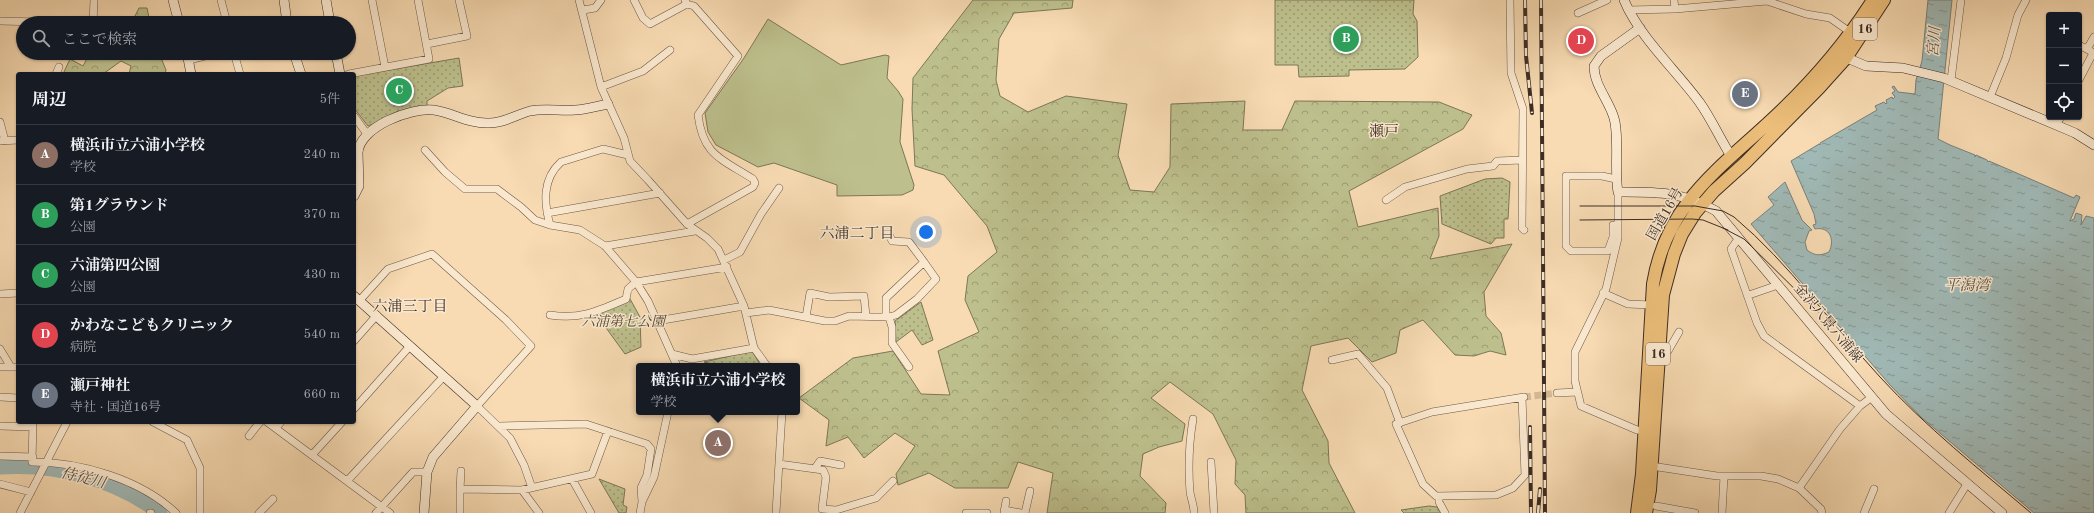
<!DOCTYPE html>
<html lang="ja">
<meta charset="utf-8">
<style>
body{margin:0;font-family:"Old Standard TT","Noto Serif JP",serif;background:#20242c;color:#f1f3f6}
.controls{position:absolute;right:12px;top:12px;display:grid;overflow:hidden;border-radius:4px;box-shadow:0 1px 3px #0004}
.controls button{width:36px;height:36px;display:grid;place-items:center;padding:0;border:0;border-bottom:1px solid #363941;background:#171b24;color:#f1f3f6;font:20px sans-serif}
.you{position:absolute;left:926px;top:232px;width:14px;height:14px;margin:-10px;border:3px solid #fff;border-radius:50%;background:#1a73e8;box-shadow:0 0 0 6px #1a73e833}
.badge{display:grid;place-items:center;width:26px;height:26px;border-radius:50%;background:#c59692;color:#fff;font-size:13px;font-weight:700}
.pin{position:absolute;translate:-50% -50%;border:2px solid #fff;box-shadow:0 1px 4px #0006}
.popup{position:absolute;left:636px;top:363px;width:164px;height:52px;box-sizing:border-box;display:grid;place-content:center;border-radius:4px;background:#171b24;filter:drop-shadow(0 1px 3px #0005);font-size:13px;white-space:nowrap;color:#9ea1a6}
.popup b{font-size:15px;color:#f1f3f6}
.popup::after{content:'';position:absolute;left:50%;top:100%;margin-left:-8px;border:8px solid transparent;border-top-color:#171b24}
.list{margin:0;padding:0;list-style:none}
h2{display:flex;justify-content:space-between;align-items:center;height:52px;margin:0;padding:0 16px;font-size:17px}
h2 small{font-size:13px;font-weight:400;color:#9ea1a6}
.list li{display:grid;grid-template-columns:26px 1fr auto;gap:12px;align-items:center;box-sizing:border-box;height:60px;padding:0 16px;border-top:1px solid #363941}
.list b{display:block;font-size:15px;white-space:nowrap}
.list p{margin:0;font-size:13px;white-space:nowrap;color:#9ea1a6}
.list em{font-size:13px;font-style:normal;color:#9ea1a6}
.icon{flex:none;width:22px;height:22px;fill:none;stroke:currentColor;stroke-width:2;stroke-linecap:round;stroke-linejoin:round}
.map{position:relative;flex:none;width:2094px;height:513px;overflow:hidden}
.search{position:absolute;background:#171b24;box-shadow:0 1px 3px #0004;left:16px;top:16px;width:340px;height:44px;display:flex;align-items:center;gap:10px;box-sizing:border-box;padding:0 14px;border-radius:22px;color:#9ea1a6;font-size:15px}
.panel{position:absolute;background:#171b24;box-shadow:0 1px 3px #0004;left:16px;top:72px;width:340px;height:352px;border-radius:4px}
.map>svg:first-child{display:block}
</style>
<div class="map">
<svg width="2094" height="513" viewBox="0 0 2094 513">
<defs>
<pattern id="forest-crowns" width="20" height="18" patternUnits="userSpaceOnUse"><rect width="20" height="18" fill="#bdc08d"/><path d="M2 6a3 3 0 1 1 6 0M12 15a3 3 0 1 1 6 0" fill="none" stroke="#9b9c73"/></pattern>
<pattern id="park-dots" width="8" height="8" patternUnits="userSpaceOnUse"><rect width="8" height="8" fill="#bdc08d"/><path d="M2 2h.1M6 6h.1" fill="none" stroke="#9b9c73" stroke-width="1.8" stroke-linecap="round"/></pattern>
<pattern id="water-ripples" width="26" height="14" patternUnits="userSpaceOnUse"><rect width="26" height="14" fill="#a0b9b6"/><path d="M2 4q2-2 4 0t4 0M15 11q2-2 4 0t4 0" fill="none" stroke="#849794"/></pattern>
</defs>
<rect width="100%" height="100%" fill="#f8dbb3"/>
<filter id="stains"><feTurbulence type="fractalNoise" baseFrequency=".005" numOctaves="4"/><feColorMatrix values="0 0 0 0 .2 0 0 0 0 .09 0 0 0 0 .02 0 0 0 .5 -.17"/></filter>
<radialGradient id="worn" r=".72"><stop offset=".6" stop-color="#630" stop-opacity="0"/><stop offset="1" stop-color="#630" stop-opacity=".3"/></radialGradient>
<path fill="url(#forest-crowns)" stroke="#7d7658" d="M973 0H1073L1072 8 1014 13 999 39 996 80 1000 96 1028 112 1066 96 1127 104 1118 155 1130 190 1154 192 1170 167 1171 104 1245 101 1243 130H1282L1295 101 1439 102 1472 115 1463 129 1349 191 1358 227 1438 208 1439 236 1430 259 1512 244 1484 292 1486 316 1501 333 1506 355 1490 351 1474 356 1455 355 1423 320 1400 330 1396 353 1372 362 1348 338 1311 346 1302 390 1328 441 1329 463 1355 513H1246L1245 495 1235 484 1236 460 1213 414 1170 382 1151 398 1185 424 1182 441 1159 447 1143 454 1140 476 1166 503 1165 513H1047L1053 473 1018 462 1008 488H955L929 473 898 485 896 474 915 446 895 433 864 458 848 437 826 446 829 420 799 398 853 358 893 351 921 394 950 395 938 351 979 332 965 300 968 276 997 252 987 226 944 175 915 166 912 109 913 78Z
M139 8H147L150 23H124L135 16Z
M90 53H159L166 70 165 74H129L131 66 121 61 103 74H63L70 59 83 66Z"/>
<path fill="url(#park-dots)" stroke="#7d7658" d="M1275 0H1414L1413 14 1417 21 1418 57 1405 69 1349 70V76L1299 77 1298 65H1275Z
M459 58 463 86 448 88 427 101V107L405 111 368 126 354 108V76Z
M1502 178 1510 182 1508 219H1504V238H1496L1491 244 1442 224 1440 196 1485 179Z
M629 297 640 317 641 347 625 354 596 314Z
M921 302 933 340 922 345 912 330 896 342 895 321Z
M752 351 761 366H721L704 362Z
M599 479 625 489 623 505 627 507 626 513H619Z
M1429 506 1437 507 1441 513H1404L1401 510Z"/>
<path fill="#bdc08d" stroke="#7d7658" d="M768 19 841 65 885 55 889 56 887 78 898 91 903 99 900 142 914 185 913 190 902 195 837 196V185L774 163 758 167 716 145 708 132 705 113 744 58Z"/>
<path fill="url(#water-ripples)" stroke="#78817c" d="M1928 0H1952L1938 139 1950 145 1975 155V157L1976 155 1987 160 1988 162 1989 161 2074 198 2076 195 2080 197 2070 221 2074 219 2076 213 2082 215 2081 225 2086 216 2094 218V513H2034L1921 417 1890 385 1751 224 1774 205 1768 197 1785 182 1802 220 1812 230 1809 231 1805 242 1807 250C1815 256 1820 256 1829 252 1835 240 1830 226 1815 229L1813 225 1816 224 1814 214 1791 161 1819 144 1820 145V143L1877 110 1875 106 1884 102 1886 104 1887 103 1886 100 1892 97 1893 99 1895 97 1892 93 1895 91 1892 87 1894 86 1898 92 1915 94 1916 80 1922 61Z"/>
<g fill="none" stroke-linecap="round" stroke-linejoin="round">
<path stroke="#a0b9b6" stroke-width="15" d="M0 467C56 463 115 479 160 513"/>
<path stroke="#d3b896" stroke-width="7" stroke-dasharray="7 3.5" stroke-linecap="butt" d="M1524 397 1557 393"/>
<defs>
<path id="street" d="M221 0 227 23
M372 0 385 67
M579 0 601 87 624 138 630 161 648 180 687 224 707 238 718 249 744 306 754 348 767 366
M634 0 643 18 650 24 687 4
M685 0 687 4 694 6 738 56 698 115C703 156 722 159 753 179L755 183 753 187 687 224
M1510 0 1511 73 1523 109 1522 228 1524 230
M1674 0 1675 9
M583 10 595 8 601 0
M1628 10 1675 9 1767 1 1806 14 1830 18 1850 32
M1578 13 1607 0
M0 21 80 23
M93 23 94 0
M427 44 467 36 459 0
M2079 45 2094 53
M2087 49 2094 37
M234 53 240 74
M189 60 217 53
M56 74 59 67
M349 74 429 59 418 0
M1951 80 1961 0
M2079 80 2093 53
M601 87 643 71 670 50
M1990 97 2006 58 2018 15 2026 0
M354 116 367 134
M0 122 5 141
M2056 125 2061 117
M0 141 18 140
M425 150 445 172 465 189H497L521 207 535 220 550 225
M628 155 603 149 561 162C542 179 544 203 550 225L580 230 605 246 636 282 648 301 677 366
M1618 192V238L1606 289 1575 352V381L1581 406 1637 430 1648 431
M1386 200 1405 187 1467 169 1493 166 1497 161 1522 160
M547 213 660 193
M1613 225V237L1608 251H1571L1566 246V176H1602L1616 179
M888 232 892 241 909 242 924 262
M1738 239 1731 249 1757 323 1764 336 1860 406 1872 397
M605 246 695 231
M724 260 740 252 761 214 779 188
M1603 293 1628 304 1651 305
M0 294 18 293
M1749 295 1778 285
M360 300 388 269 432 254 506 320 531 346 477 406 510 438 524 465 532 488
M746 313 769 310 825 321H835L849 316 889 317 896 315 917 299 936 279 924 262 886 298V316
M550 315C580 320 598 311 626 299L628 289 636 282 727 267
M806 317 810 293 829 297 864 296 866 316
M889 317 892 327V343L909 367
M657 321 744 306
M354 341 377 315
M0 349 11 367
M672 354 692 359 754 348
M1658 357 1668 351 1679 332
M1332 360 1358 354 1387 388 1400 423
M0 367H18
M1557 393 1577 392
M0 397 18 398
M1522 398 1525 475 1513 488 1496 495 1436 496 1423 484 1396 424 1432 412 1524 397
M354 409 410 346
M1193 419C1189 443 1188 467 1190 492 1191 499 1194 505 1194 513
M33 422 32 462C81 462 140 479 176 513
M153 422 187 440 200 468V513
M267 422 390 513
M0 426 33 427
M499 426 586 424 647 444 651 449 647 475 641 488 642 502
M276 428 281 422
M249 436 260 422
M312 455 342 422
M0 456 33 457
M1211 462 1214 513
M779 464 823 470 826 477 822 509 836 510 876 498 893 481
M1658 467 1717 476H1761L1778 479 1799 488 1821 509 1822 513
M815 468 820 461 841 465
M572 479 591 513
M347 481 444 376
M0 484 31 492
M1799 488 1840 429 1860 406
M460 489 461 471
M522 490 539 513
M1439 496V502L1445 513
M1656 506 1695 513
M1004 510 1021 513
M20 513 67 422
M150 513H151
M259 513 273 499
M376 513 413 472H427
M460 513V489L522 490 592 474 608 431
M640 513 642 502 654 477 668 412
M776 513 782 412
M966 513H987
M1004 513 1006 501
M1025 513 1030 491
M1722 513 1724 476
M1864 513 1874 489
M1949 513 1967 484"/>
<path id="secondary" d="M173 0 179 23
M284 0 287 23
M326 0 330 23
M1624 0C1640 38 1676 70 1700 103 1712 120 1720 139 1731 156
M1640 28 1601 56 1594 66C1594 84 1607 98 1613 115 1620 132 1614 170 1618 192 1657 192 1681 191 1716 211L1886 414 2002 513
M187 53 191 74
M294 53 301 74
M336 53 340 74
M1840 55 1866 66 1903 68 1944 78 2075 133 2094 145
M354 152 358 153 359 186 354 196
M358 153C359 127 411 107 434 110 453 113 469 124 489 123 505 123 515 115 530 111 544 108 560 111 575 110 586 110 597 106 608 104
M354 296 477 406 433 457 427 472 424 513"/>
<path id="highway" d="M1637 513 1642 474 1653 284C1667 198 1727 164 1784 108 1817 76 1848 39 1873 0
M1646 513 1650 490 1663 295 1674 254 1682 234 1695 213 1714 191 1745 163 1819 88 1846 58 1884 0"/>
</defs>
<use href="#street" stroke="#6c5848" stroke-width="8"/>
<use href="#secondary" stroke="#3d2d24" stroke-width="10"/>
<use href="#highway" stroke="#3d2d24" stroke-width="14"/>
<use href="#street" stroke="#fae8ce" stroke-width="7"/>
<use href="#secondary" stroke="#fae8ce" stroke-width="9"/>
<use href="#highway" stroke="#ecbe7a" stroke-width="12"/>
<path stroke="#3d2d24" stroke-width="1" d="M1580 206H1695L1723 211 1734 217C1790 264 1831 324 1880 377 1926 427 1979 469 2031 513
M1580 220 1692 219 1703 220 1728 230
M1723 228 1744 239 1818 312"/>
<defs>
<path id="rail" d="M1525 0 1526 56 1532 113
M1541 0 1545 513
M1530 427 1531 513
M1538 513 1540 489"/>
</defs>
<use href="#rail" stroke="#3d2d24" stroke-width="4"/>
<use href="#rail" stroke="#fae8ce" stroke-width="2.5" stroke-dasharray="8" stroke-linecap="butt"/>
</g>
<g text-anchor="middle" dominant-baseline="central" stroke-width="3" stroke-linejoin="round" paint-order="stroke">
<g fill="#fae8ce" stroke="#766557" stroke-width="1">
<rect x="1853" y="18" width="24" height="22" rx="3"/>
<rect x="1646" y="343" width="24" height="22" rx="3"/>
</g>
<g font-size="13" font-weight="bold" fill="#3d2d24">
<text x="1865" y="29">16</text>
<text x="1658" y="354">16</text>
</g>
<g font-size="14" fill="#3d2d24" stroke="#fae8ce">
<text transform="translate(1665 214) rotate(-60)">国道16号</text>
<text transform="translate(1828 323) rotate(50)">金沢八景六浦線</text>
</g>
<g font-size="14" font-style="italic" fill="#574a39" stroke="#fae8ce">
<text x="623" y="322">六浦第七公園</text>
</g>
<g font-size="15" font-style="italic" fill="#565048" stroke="#fae8ce">
<text transform="translate(1935 42) rotate(-85)">宮川</text>
<text x="1967" y="286">平潟湾</text>
<text transform="translate(83 479) rotate(14)">侍従川</text>
</g>
<g font-size="15" fill="#3d2d24" stroke="#fae8ce">
<text x="1384" y="132">瀬戸</text>
<text x="857" y="234">六浦二丁目</text>
<text x="410" y="307">六浦三丁目</text>
</g>
</g>
<rect width="100%" height="100%" filter="url(#stains)"/>
<rect width="100%" height="100%" fill="url(#worn)"/>
</svg>
<div class="controls">
<button>+</button>
<button>−</button>
<button><svg class="icon" aria-label="locate" viewBox="0 0 24 24"><circle cx="12" cy="12" r="6"/><path d="M12 2v4M12 18v4M2 12h4M18 12h4"/></svg></button>
</div>
<div class="you"></div>
<div class="pin badge" style="left:718px;top:443px;background:#8d6e63">A</div>
<div class="popup"><b>横浜市立六浦小学校</b>学校</div>
<div class="pin badge" style="left:1346px;top:39px;background:#2e9e5b">B</div>
<div class="pin badge" style="left:399px;top:91px;background:#2e9e5b">C</div>
<div class="pin badge" style="left:1581px;top:41px;background:#e0444e">D</div>
<div class="pin badge" style="left:1745px;top:94px;background:#6b7280">E</div>
<div class="search"><svg class="icon" aria-label="search" viewBox="0 0 24 24"><circle cx="10" cy="10" r="6"/><path d="M15 15l6 6"/></svg>ここで検索</div>
<section class="panel">
<h2>周辺<small>5件</small></h2>
<ul class="list">
<li><span class="badge" style="background:#8d6e63">A</span><div><b>横浜市立六浦小学校</b><p>学校</p></div><em>240 m</em></li>
<li><span class="badge" style="background:#2e9e5b">B</span><div><b>第1グラウンド</b><p>公園</p></div><em>370 m</em></li>
<li><span class="badge" style="background:#2e9e5b">C</span><div><b>六浦第四公園</b><p>公園</p></div><em>430 m</em></li>
<li><span class="badge" style="background:#e0444e">D</span><div><b>かわなこどもクリニック</b><p>病院</p></div><em>540 m</em></li>
<li><span class="badge" style="background:#6b7280">E</span><div><b>瀬戸神社</b><p>寺社 · 国道16号</p></div><em>660 m</em></li>
</ul>
</section>
</div>
